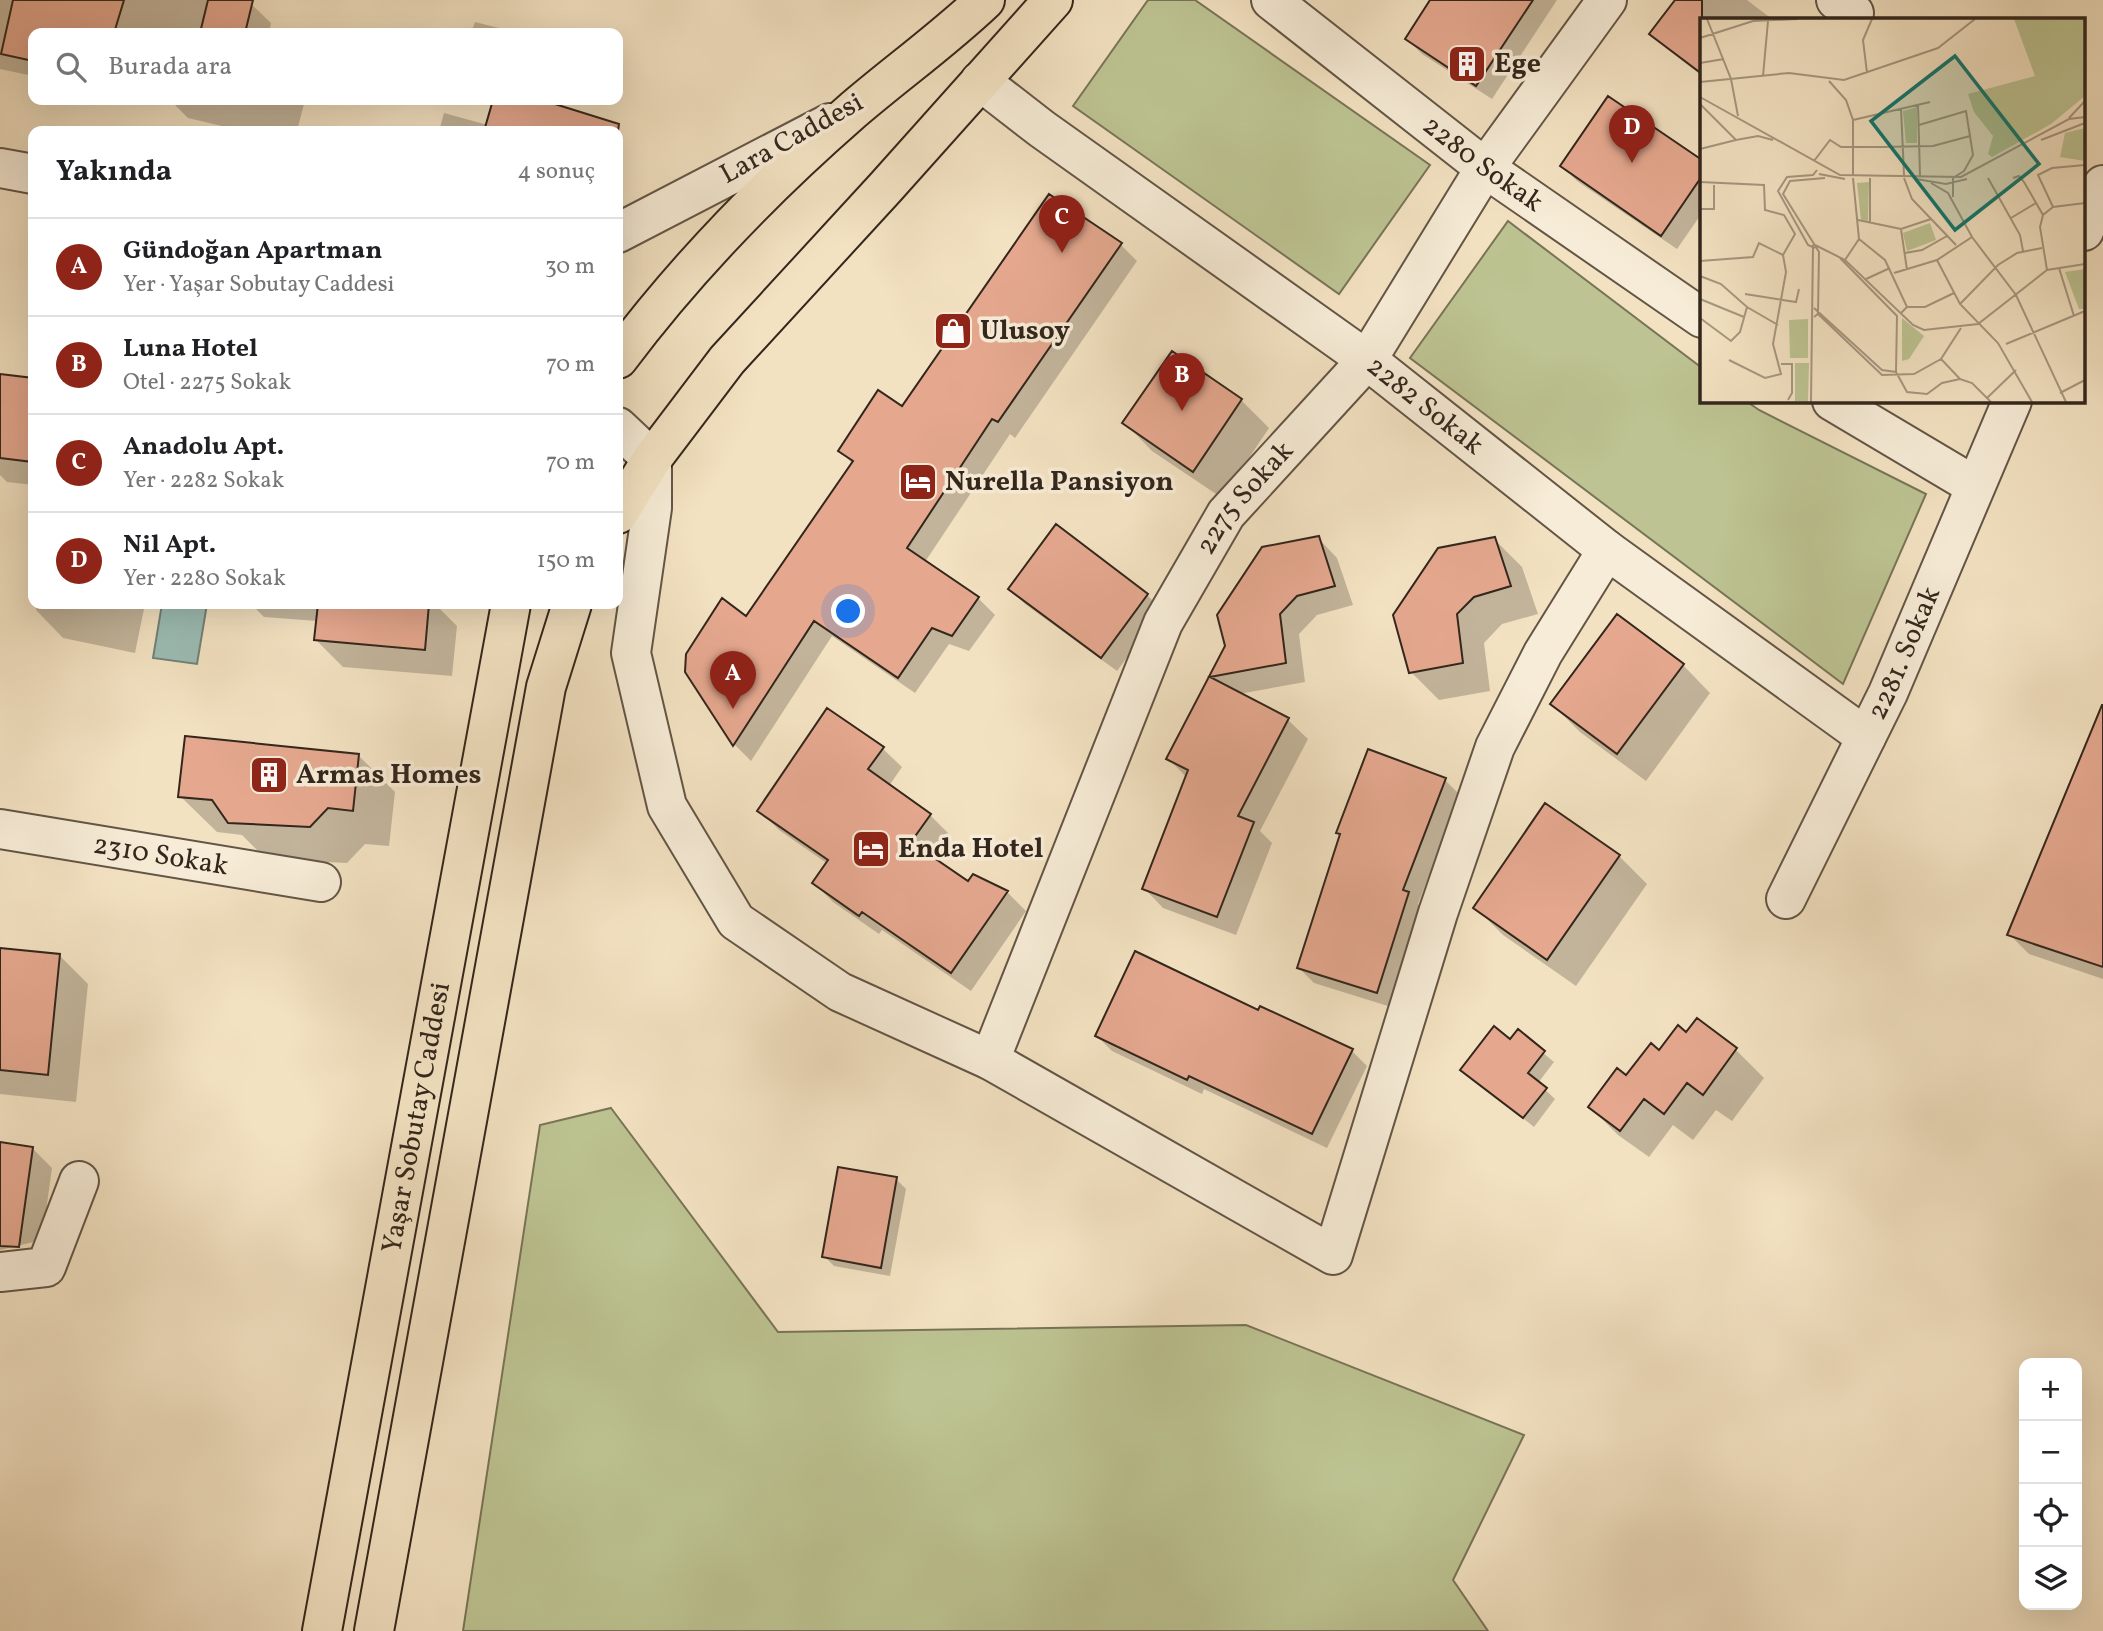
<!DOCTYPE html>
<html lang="tr">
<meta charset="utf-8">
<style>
body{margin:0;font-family:Vollkorn,serif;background:#f6f6f6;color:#202124}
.controls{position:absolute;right:21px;bottom:21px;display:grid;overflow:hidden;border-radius:14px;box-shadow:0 7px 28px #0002}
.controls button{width:63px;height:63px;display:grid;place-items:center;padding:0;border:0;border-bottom:2px solid #e0e0e0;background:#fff;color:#202124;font:35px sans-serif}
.you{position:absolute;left:849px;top:612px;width:24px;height:24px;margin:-18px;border:5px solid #fff;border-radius:50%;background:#1a73e8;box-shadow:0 0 0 10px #1a73e833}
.badge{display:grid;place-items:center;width:46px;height:46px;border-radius:50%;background:#8f2418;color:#fff;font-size:23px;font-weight:700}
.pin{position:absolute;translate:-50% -58px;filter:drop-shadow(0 2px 4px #0008)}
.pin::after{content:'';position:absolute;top:37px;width:24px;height:21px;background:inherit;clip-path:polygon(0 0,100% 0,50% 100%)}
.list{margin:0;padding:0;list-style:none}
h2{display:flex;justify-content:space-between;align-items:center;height:91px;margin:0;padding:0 28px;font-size:30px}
h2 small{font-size:23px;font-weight:400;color:#757577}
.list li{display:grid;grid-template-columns:46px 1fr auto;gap:21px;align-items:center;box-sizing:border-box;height:98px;padding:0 28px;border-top:2px solid #e0e0e0}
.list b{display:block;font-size:26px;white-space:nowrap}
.list p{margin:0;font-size:23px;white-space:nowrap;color:#757577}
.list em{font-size:23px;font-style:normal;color:#757577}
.icon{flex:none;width:38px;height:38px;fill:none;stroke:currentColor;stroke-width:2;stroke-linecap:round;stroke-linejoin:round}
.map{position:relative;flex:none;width:2103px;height:1631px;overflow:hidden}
.search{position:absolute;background:#fff;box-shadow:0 7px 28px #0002;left:28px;top:28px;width:595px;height:77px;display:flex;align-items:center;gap:18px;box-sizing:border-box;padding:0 24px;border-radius:14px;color:#757577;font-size:26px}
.panel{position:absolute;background:#fff;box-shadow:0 7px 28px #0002;left:28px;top:126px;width:595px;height:483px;border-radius:14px}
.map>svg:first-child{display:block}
</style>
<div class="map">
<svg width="2103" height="1631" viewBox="0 0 2103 1631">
<rect width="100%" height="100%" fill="#f3e2c2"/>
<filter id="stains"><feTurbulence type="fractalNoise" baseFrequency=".00286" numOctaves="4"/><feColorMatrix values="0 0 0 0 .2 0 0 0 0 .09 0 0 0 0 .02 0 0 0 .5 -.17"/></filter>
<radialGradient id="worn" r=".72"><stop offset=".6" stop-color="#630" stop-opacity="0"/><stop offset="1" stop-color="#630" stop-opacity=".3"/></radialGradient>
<path fill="#bdc392" stroke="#787457" stroke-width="2" d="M1148 0H1195L1430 165 1339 294 1073 106Z
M1508 221 1702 368V401H1746L1759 410 1926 494 1843 684 1410 358Z
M611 1108 778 1332 1246 1325 1524 1435 1453 1580 1488 1631H463L540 1125Z"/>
<path fill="#9bbdb6" stroke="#718178" stroke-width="2" d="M162 604H207L197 664 153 658Z"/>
<path fill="#0003" d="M0 0H236L251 4 271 23 269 33H33V76L0 69Z
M1433 0H1557L1492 99 1422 54 1407 39Z
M1676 0H1747L1772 19H1702V76L1666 48 1651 34Z
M475 22 519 33H471Z
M1608 98 1702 162V213L1677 249 1577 181 1562 166Z
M148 100H305L297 131H243L188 118 175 105Z
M495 100H552L551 104 600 120 612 131H439L444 113 488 125Z
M1121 245 1137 261 1015 438 1010 434 925 562 978 598 995 615 969 651 949 644 915 693 832 636 751 761 735 745 687 671 746 618 853 464 840 451 902 408Z
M1173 353 1241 400 1269 428 1222 498 1152 451 1125 423Z
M0 376 33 380V485L7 482 0 475Z
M1056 527 1147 595 1162 610 1117 671 1025 604 1010 589Z
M1318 538 1337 558 1353 605 1317 615 1299 634 1305 682 1239 694 1288 720 1308 739 1260 831 1272 843 1236 935 1163 908 1144 888 1187 778 1168 758 1227 646Z
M1494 539 1522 567 1538 614 1502 624 1484 643 1490 691 1439 700 1411 672Z
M37 604H145L135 653 63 638 36 610Z
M251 604H435L457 626 452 676 343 667 316 640 317 621 264 617Z
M1683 665 1710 693 1646 781 1580 732 1552 704Z
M2103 708V979L2029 954 2009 934Z
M882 748 902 767 889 786 930 815 949 834 932 858 969 883 1007 892 1026 911 971 991 882 930 879 934 833 902 814 883 828 864 779 830 760 811Z
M1369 751 1445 780 1460 795 1418 904 1423 909 1391 1007 1314 983 1299 968 1341 835 1338 833Z
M358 755 395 792 389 846 365 844 347 863 266 859 242 835 217 832 180 796Z
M1619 856 1647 884 1576 986 1503 935 1475 907Z
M0 950 60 956 88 984 76 1102 0 1094Z
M1259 1012 1352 1051 1367 1066 1327 1148 1204 1089 1202 1094 1112 1051 1097 1036Z
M1697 1020 1736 1050 1764 1078 1732 1121 1716 1110 1693 1140 1673 1125 1649 1157 1618 1135 1590 1107 1660 1052 1687 1034Z
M1518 1032 1554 1062 1538 1083 1555 1099 1534 1127 1462 1069 1510 1041Z
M0 1144 32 1148 52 1168 42 1240 0 1250Z
M896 1179 906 1189 890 1276 834 1266 824 1256Z"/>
<path fill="#e5a88f" stroke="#33261c" stroke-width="2" d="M13 0H124L114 33H33V61L1 54Z
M208 0H253L245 33H200Z
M1430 0H1533L1476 86 1405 39Z
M1675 0H1702V74L1649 34Z
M1608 96 1702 160V176L1661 236 1560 166Z
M493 100H542L619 124 618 131H484Z
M1049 194 1122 243 998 422 992 419 907 548 979 597 952 636 932 628 898 678 814 621 733 746 685 672 686 654 722 598 746 616 853 461 838 451 878 390 902 406Z
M1172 351 1242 399 1193 472 1122 423Z
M0 374 33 378V462L0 458Z
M1056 524 1148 594 1101 658 1008 589Z
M1319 536 1335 586 1297 596 1280 614 1286 663 1210 677 1289 718 1238 816 1254 822 1217 917 1142 889 1188 770 1166 759 1225 646 1217 615 1262 547Z
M1495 537 1511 586 1474 597 1457 614 1463 663 1409 673 1393 615 1438 548Z
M318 604H429L425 650 314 640Z
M1617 614 1684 664 1617 754 1550 704Z
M2102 705H2103V967L2007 935Z
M827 708 884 747 868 769 931 814 911 842 968 881 973 874 1008 891 951 973 862 912 859 916 812 883 828 860 757 811Z
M185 736 359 754 353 811 328 808 310 827 228 823 212 800 178 797Z
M1368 749 1446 778 1403 890 1409 892 1377 993 1297 968 1340 834 1336 833Z
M1545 803 1620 855 1547 960 1473 908Z
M0 948 60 954 48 1075 0 1070Z
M1135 951 1258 1010 1260 1006 1353 1049 1312 1134 1189 1076 1187 1080 1095 1036Z
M1697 1018 1737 1048 1703 1095 1687 1083 1664 1114 1644 1099 1620 1131 1588 1107 1617 1068 1626 1075 1651 1043 1659 1050 1678 1025 1686 1032Z
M1494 1026 1510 1039 1518 1029 1545 1051 1528 1073 1547 1088 1523 1118 1460 1070Z
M0 1142 33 1147 19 1247 0 1246Z
M838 1167 897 1177 881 1268 822 1257Z"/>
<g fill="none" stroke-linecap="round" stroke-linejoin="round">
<defs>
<g id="minor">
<path id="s1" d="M1271 0 1485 168 1702 318"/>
<path d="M1836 0 1854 13"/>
<path id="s2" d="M980 81 1042 129 1367 360 1607 550 1866 737"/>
<path d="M0 168 33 174"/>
<path d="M2084 231 2103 185"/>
<path d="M618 233 830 123"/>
<path d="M1832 401 1975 486"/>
<path d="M618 427 652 459V508L631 653 667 806 736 921 840 992 990 1060 1333 1255 1438 913 1495 747 1543 653 1607 550"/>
<path id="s3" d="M0 829 321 882"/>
<path id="s4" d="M1786 899 1888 693 2012 401"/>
<path id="s5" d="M990 1060 1163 623 1226 514 1367 360 1485 168 1607 0"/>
<path d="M0 1272 46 1267 79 1181"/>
</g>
<g id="major">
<path d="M618 359C687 267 764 188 851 112 895 74 943 40 985 0"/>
<path d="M618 514 652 459 727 360 885 188 1053 0"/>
<path id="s6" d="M322 1631 511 604"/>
<path d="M374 1631 546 687 572 604"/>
</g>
</defs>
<use href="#minor" stroke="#635546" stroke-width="42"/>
<use href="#major" stroke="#33261c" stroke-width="42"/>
<use href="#minor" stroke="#f7ecd7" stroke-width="38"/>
<use href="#major" stroke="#f3e2c2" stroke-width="38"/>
</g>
<defs>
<symbol id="building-square" viewBox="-11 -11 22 22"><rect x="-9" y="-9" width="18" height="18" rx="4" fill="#8f2418" stroke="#f7ecd7"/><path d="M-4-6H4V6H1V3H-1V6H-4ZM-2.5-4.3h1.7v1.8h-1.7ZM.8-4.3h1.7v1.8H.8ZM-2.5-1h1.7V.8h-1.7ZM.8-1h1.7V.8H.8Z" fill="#fff"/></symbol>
<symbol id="shop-square" viewBox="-11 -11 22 22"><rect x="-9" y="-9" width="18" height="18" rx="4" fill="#8f2418" stroke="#f7ecd7"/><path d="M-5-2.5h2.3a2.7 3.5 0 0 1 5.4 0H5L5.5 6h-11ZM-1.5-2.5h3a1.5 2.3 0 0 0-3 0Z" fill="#fff"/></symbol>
<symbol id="hotel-square" viewBox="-11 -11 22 22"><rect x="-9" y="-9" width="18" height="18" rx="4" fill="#8f2418" stroke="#f7ecd7"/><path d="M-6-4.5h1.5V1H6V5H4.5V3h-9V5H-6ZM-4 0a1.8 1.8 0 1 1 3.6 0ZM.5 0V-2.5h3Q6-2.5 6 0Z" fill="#fff"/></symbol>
</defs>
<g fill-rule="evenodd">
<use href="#building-square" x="1445" y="42" width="44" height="44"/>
<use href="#shop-square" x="931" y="309" width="44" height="44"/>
<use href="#hotel-square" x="896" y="460" width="44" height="44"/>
<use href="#building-square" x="247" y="753" width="44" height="44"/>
<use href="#hotel-square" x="849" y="827" width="44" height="44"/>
</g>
<g text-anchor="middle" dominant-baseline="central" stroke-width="7" stroke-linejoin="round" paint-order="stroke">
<g font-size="28" font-weight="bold" fill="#33261c" stroke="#f7ecd7" text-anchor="start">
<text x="1494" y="64">Ege</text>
<text x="980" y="331">Ulusoy</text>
<text x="945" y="482">Nurella Pansiyon</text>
<text x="296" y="775">Armas Homes</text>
<text x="898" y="849">Enda Hotel</text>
</g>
<g font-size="28" fill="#33261c" stroke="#f7ecd7">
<text transform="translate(792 139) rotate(-29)">Lara Caddesi</text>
<text stroke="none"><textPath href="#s1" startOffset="268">2280 Sokak</textPath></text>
<text stroke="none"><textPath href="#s2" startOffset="551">2282 Sokak</textPath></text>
<text stroke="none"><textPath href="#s5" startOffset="620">2275 Sokak</textPath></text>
<text stroke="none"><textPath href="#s4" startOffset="273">2281. Sokak</textPath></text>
<text stroke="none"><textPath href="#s3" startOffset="163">2310 Sokak</textPath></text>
<text stroke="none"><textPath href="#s6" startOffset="522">Yaşar Sobutay Caddesi</textPath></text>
</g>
</g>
<g transform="translate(1700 18)">
<rect width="385" height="385" fill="#f3e2c2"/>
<path d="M314 1H385V78L351 106 292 139 288 136 293 118 274 94 268 76 335 58ZM217 89V125H206L203 93ZM385 110V143L360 139 365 115ZM169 164 168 203 161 202 157 165ZM230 205 236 222 207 233 203 215ZM385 251V291H379L365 254ZM202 300 224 318 209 341 202 343ZM108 301V340H90L89 302ZM95 345H109L108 384 95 383Z" fill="#bdc392"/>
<path fill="none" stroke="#a69780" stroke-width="2" d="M7 1 31 61 38 98M0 20 53 3 98 1M0 45 24 41M167 55 163 22 172 1M63 58 68 3M129 63 146 82 153 102V157M0 64 89 55 144 62 238 30 275 1M0 79 140 157 261 159 369 101 385 99M0 86 36 122 58 118 73 122M218 86 220 158M201 90 204 157M369 100 385 83M153 102 230 84M219 107 266 93 273 137 264 153 253 160V179M341 122 385 105M0 131 36 122M114 143 130 122 141 129H182L233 128 270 118M119 156 145 161M153 160 159 221 185 242 207 289M204 160 212 181 256 227M288 160 320 217 323 233M313 160 319 158 324 164 343 197 340 209 347 252M216 161 246 166 267 161M0 164 64 167 65 192 84 197 95 216 83 237 86 254 73 326 81 356 65 360 29 342M231 165 248 175 272 219 316 277 366 384M353 189 338 157 352 150 385 147M0 191H14V167M343 197 353 189 385 185M311 200 336 185M158 202 201 211 231 201M170 204V160M201 211 207 252M113 226 145 242 213 307 224 312 278 306 347 252 385 246M115 230 108 227 78 173 87 159 113 157 117 152M205 235 222 232 247 218M140 240 197 298 196 354M145 242 159 221M237 242 260 286 298 325 332 384M0 243 53 239 59 225 83 237M359 250 374 298M194 255 237 242 272 219M0 258 21 266 47 289 78 307M166 261 190 250M45 276 96 284 99 271M0 281 44 299M260 286 298 247 317 235 342 230M114 290 182 352 196 354 207 374 227 376 242 365 260 361 272 365 291 384M117 295 182 357 214 356 241 341M201 295 207 289H225L254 275M114 299 118 296 119 234 83 176 90 163 125 160M0 300 31 323 40 314 47 289M306 326 385 293M81 346H92V375L88 382M260 361 241 341 261 310M360 375 385 362M287 380 316 352M111 384 113 227"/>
<path fill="#0f766e" fill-opacity="0.15" stroke="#0f766e" stroke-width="3.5" d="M255 38 339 146 255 212 171 103Z"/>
<rect width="385" height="385" fill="none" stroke="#33261c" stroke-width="3.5"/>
</g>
<rect width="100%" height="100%" filter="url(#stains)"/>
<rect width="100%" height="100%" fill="url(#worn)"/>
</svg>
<div class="controls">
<button>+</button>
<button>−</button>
<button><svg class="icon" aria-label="locate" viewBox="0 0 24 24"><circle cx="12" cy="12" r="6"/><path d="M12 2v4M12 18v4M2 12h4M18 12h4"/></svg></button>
<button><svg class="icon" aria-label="layers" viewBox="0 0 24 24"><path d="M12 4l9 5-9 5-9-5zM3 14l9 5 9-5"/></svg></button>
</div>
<div class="you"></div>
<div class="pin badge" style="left:733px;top:709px">A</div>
<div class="pin badge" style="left:1182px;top:411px">B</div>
<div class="pin badge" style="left:1062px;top:253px">C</div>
<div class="pin badge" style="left:1632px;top:163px">D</div>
<div class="search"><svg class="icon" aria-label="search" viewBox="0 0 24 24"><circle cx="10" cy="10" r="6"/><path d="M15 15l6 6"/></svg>Burada ara</div>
<section class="panel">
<h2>Yakında<small>4 sonuç</small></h2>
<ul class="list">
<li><span class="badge">A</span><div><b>Gündoğan Apartman</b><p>Yer · Yaşar Sobutay Caddesi</p></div><em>30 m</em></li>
<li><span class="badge">B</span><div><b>Luna Hotel</b><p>Otel · 2275 Sokak</p></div><em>70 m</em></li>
<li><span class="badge">C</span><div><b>Anadolu Apt.</b><p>Yer · 2282 Sokak</p></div><em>70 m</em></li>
<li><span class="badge">D</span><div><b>Nil Apt.</b><p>Yer · 2280 Sokak</p></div><em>150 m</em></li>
</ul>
</section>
</div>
